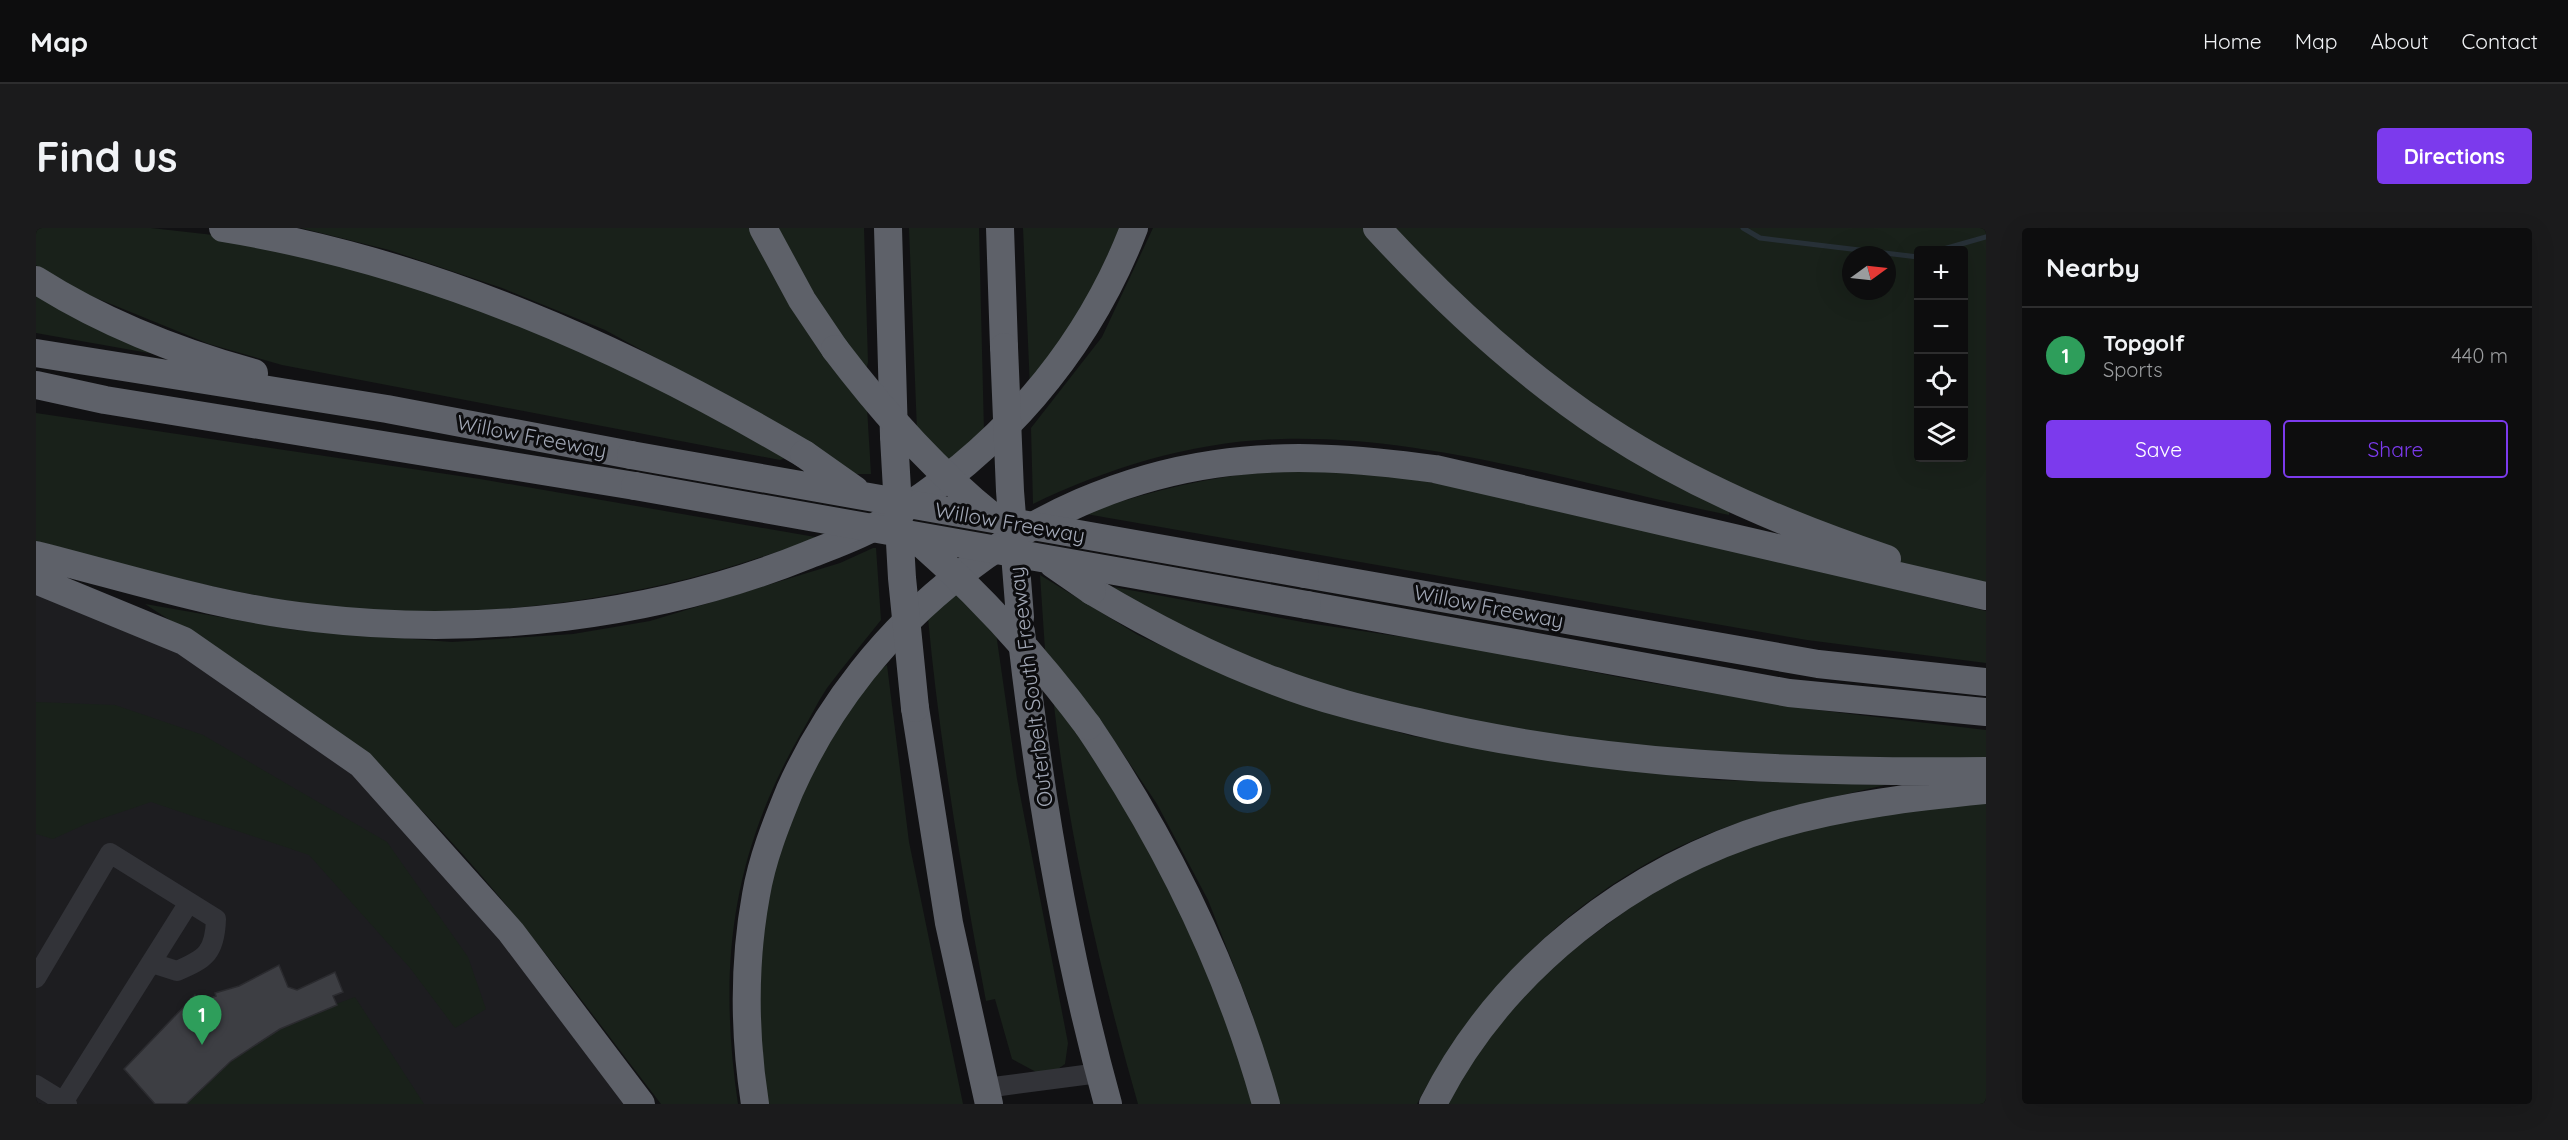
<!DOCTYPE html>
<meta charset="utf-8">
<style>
body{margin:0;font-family:Quicksand,sans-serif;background:#1b1b1c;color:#f1f3f6}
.controls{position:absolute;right:18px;top:18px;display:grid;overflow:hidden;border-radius:6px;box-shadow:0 6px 24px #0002}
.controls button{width:54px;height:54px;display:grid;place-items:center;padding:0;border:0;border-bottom:2px solid #2d2d2e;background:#0d0d0e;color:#f1f3f6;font:30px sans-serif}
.compass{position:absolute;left:1806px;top:18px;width:54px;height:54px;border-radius:50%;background:#0d0d0e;box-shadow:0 6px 24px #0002;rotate:75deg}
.you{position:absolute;left:1212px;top:562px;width:21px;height:21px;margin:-15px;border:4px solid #fff;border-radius:50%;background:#1a73e8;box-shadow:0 0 0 9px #1a73e833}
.badge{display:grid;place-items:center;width:39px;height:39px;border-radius:50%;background:#7c3aed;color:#fff;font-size:20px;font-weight:700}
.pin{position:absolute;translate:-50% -50px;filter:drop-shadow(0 2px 3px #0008)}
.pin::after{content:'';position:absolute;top:32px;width:21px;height:18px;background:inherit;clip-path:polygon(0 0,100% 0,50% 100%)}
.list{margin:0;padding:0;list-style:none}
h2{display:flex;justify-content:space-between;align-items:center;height:78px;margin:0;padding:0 24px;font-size:26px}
h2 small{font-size:20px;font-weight:400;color:#9a9c9e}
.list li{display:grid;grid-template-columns:39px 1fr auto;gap:18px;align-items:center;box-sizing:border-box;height:96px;padding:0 24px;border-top:2px solid #2d2d2e}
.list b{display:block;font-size:22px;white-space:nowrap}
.list p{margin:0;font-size:20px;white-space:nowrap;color:#9a9c9e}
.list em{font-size:20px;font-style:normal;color:#9a9c9e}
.actions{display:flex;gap:12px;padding:18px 24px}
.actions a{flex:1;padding:14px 0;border:2px solid #7c3aed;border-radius:6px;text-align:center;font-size:21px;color:#7c3aed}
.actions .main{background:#7c3aed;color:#fff}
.icon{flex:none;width:33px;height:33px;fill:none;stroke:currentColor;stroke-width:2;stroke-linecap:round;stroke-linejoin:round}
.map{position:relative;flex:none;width:1950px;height:876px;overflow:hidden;border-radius:6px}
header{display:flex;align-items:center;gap:36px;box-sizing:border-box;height:84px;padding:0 30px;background:#0d0d0e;border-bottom:2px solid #2d2d2e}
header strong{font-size:28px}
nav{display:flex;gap:33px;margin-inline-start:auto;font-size:21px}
.intro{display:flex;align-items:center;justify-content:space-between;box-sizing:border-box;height:144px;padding:0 36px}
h1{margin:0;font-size:42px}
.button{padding:15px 27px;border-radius:6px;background:#7c3aed;color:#fff;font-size:21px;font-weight:700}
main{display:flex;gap:36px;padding:0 36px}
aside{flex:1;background:#0d0d0e;border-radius:6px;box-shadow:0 6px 24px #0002}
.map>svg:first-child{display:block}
</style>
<header>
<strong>Map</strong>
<nav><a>Home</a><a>Map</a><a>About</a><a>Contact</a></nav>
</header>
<div class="intro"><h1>Find us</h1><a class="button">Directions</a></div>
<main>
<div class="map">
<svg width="1950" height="876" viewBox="0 0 1950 876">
<rect width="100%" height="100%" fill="#111113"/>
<path fill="#1d1d20" d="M0 352 148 413 325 536 605 876H0Z"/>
<path fill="#19211a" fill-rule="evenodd" d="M0 0H115L204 10 365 49 611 150 754 228 744 232 246 137 173 116 16 52 0 37Z
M265 0H714L831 180 835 246H820L748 200 569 102 466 60 353 22Z
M739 0H828L832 134 830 143 802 109Z
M873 0H943L948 204 911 234 881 203Z
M987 0H1084L1049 76 994 160Z
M1117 0H1330L1378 52 1693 280V287C1548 258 1394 207 1246 211 1159 213 1074 239 997 276L995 200 1066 109Z
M1341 0H1950V364L1828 323 1617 229ZM1882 22H1928V230H1882ZM1815 27H1851V63H1815Z
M0 62 118 126 0 105Z
M0 185 444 251 785 310C741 323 696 340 651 351 543 377 434 389 323 383 302 382 281 377 260 374 172 361 86 336 0 313Z
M1246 241 1357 248 1463 266 1950 383V435L1771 412 1050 286C1114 261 1178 249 1246 241Z
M837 320H840L845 392C827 415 808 437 791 460 781 475 773 492 764 507 695 628 682 740 702 876H625C536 761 450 639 342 540 271 476 188 428 109 376L259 402 416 414 537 406 614 393 804 335Z
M1004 347 1102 407 1205 454 1267 477 1376 508 1551 537 1679 552 1849 557C1799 569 1748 579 1699 596 1562 642 1447 749 1381 876H1243L1215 782 1172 672 1121 576 1065 493 1009 422Z
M1072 358 1272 395 1414 416 1598 452 1773 481 1950 502V534L1736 533 1481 503 1250 450 1115 388Z
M922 365 960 405 981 551 1032 815 1029 836 1015 846 1002 845 976 831 959 771 950 773C926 646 904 519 892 390Z
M851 437 873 614 927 876H732L722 802 725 708 736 646 777 534 841 443Z
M1017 469C1076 551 1129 640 1170 733 1189 779 1202 829 1218 876H1102C1064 743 1032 606 1017 469Z
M0 474 79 477 167 507 351 614 432 729 450 781 419 800 374 740 273 627 115 574 50 596 17 611 0 606Z
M1950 562V876H1397L1467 773 1677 619Z
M243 737 252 759 261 762 299 744 307 764 297 768 300 776 319 769 388 876H119L166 773 180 768 179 765 203 758Z"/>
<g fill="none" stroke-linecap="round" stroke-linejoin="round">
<path stroke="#273037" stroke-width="5" d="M1707 0 1724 10 1882 29
M1904 22 1950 9"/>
</g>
<path fill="#3d3e43" stroke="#2b2b2f" stroke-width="1.5" d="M243 737 252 759 261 762 299 744 307 764 297 768 301 777 244 801 195 833 150 876H119L88 841 159 767 166 773 180 768 179 765 203 758Z"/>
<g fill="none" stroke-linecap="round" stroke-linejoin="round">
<path stroke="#323338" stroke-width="20" d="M0 750 74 625 180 691C179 724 170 731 141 743L116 735
M0 857 31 876
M950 860 1063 845
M26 876 152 676"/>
<path stroke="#5e6169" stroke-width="28" d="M187 0C395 34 587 119 768 226
M727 0 766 72 799 121
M852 0 858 208
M964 0 968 119
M1341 0C1410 75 1485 145 1570 201 1657 258 1754 298 1851 331
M0 52C66 94 142 124 218 145
M0 125 351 181 595 227
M0 157 69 172 599 258
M0 327C92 350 184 380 279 390 442 409 619 389 772 327 797 317 824 308 847 294 962 225 1050 125 1098 0
M1269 346 1782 436 1950 454
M0 352 148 413 325 536 475 704 605 876
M1056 363C1115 398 1174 429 1239 453 1285 471 1334 483 1382 494 1569 538 1759 545 1950 543
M1271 377 1753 465 1950 484
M985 404C1003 563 1029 721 1072 876
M879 480 913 695 953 876
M1052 498C1131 615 1192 739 1230 876
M719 876C708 805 707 738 720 667 726 631 740 596 754 562 830 392 993 263 1179 236 1253 225 1325 231 1399 241L1950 368
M1397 876C1465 741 1596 640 1740 597 1809 577 1879 569 1950 562"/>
<path stroke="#5e6169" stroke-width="28" d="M968 119 974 263 984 389
M799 121C846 183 896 240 957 289
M858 209 866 350 879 480
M768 226 819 262
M595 227 1269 346
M599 258 1271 377
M877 308C942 365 1000 428 1052 498
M1017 336 1056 363"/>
</g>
<g text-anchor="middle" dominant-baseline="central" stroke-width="6" stroke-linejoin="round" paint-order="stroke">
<g font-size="21" fill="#a1a7b5" stroke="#0c0c0e">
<text transform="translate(496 208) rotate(11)">Willow Freeway</text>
<text transform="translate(974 294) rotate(10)">Willow Freeway</text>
<text transform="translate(1453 378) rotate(11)">Willow Freeway</text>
<text transform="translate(994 459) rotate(-97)">Outerbelt South Freeway</text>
</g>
</g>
</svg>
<div class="controls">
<button>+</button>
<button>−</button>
<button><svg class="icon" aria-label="locate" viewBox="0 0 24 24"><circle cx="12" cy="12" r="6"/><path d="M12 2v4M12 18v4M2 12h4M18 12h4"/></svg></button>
<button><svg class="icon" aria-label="layers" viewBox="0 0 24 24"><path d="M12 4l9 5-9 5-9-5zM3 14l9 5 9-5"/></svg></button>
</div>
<svg class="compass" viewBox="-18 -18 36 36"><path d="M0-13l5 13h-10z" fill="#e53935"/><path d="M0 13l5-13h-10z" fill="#9a9c9e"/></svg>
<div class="you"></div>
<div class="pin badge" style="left:166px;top:817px;background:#2e9e5b">1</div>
</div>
<aside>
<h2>Nearby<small></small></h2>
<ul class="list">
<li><span class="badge" style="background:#2e9e5b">1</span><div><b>Topgolf</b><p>Sports</p></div><em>440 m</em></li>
</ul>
<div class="actions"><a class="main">Save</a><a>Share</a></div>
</aside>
</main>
